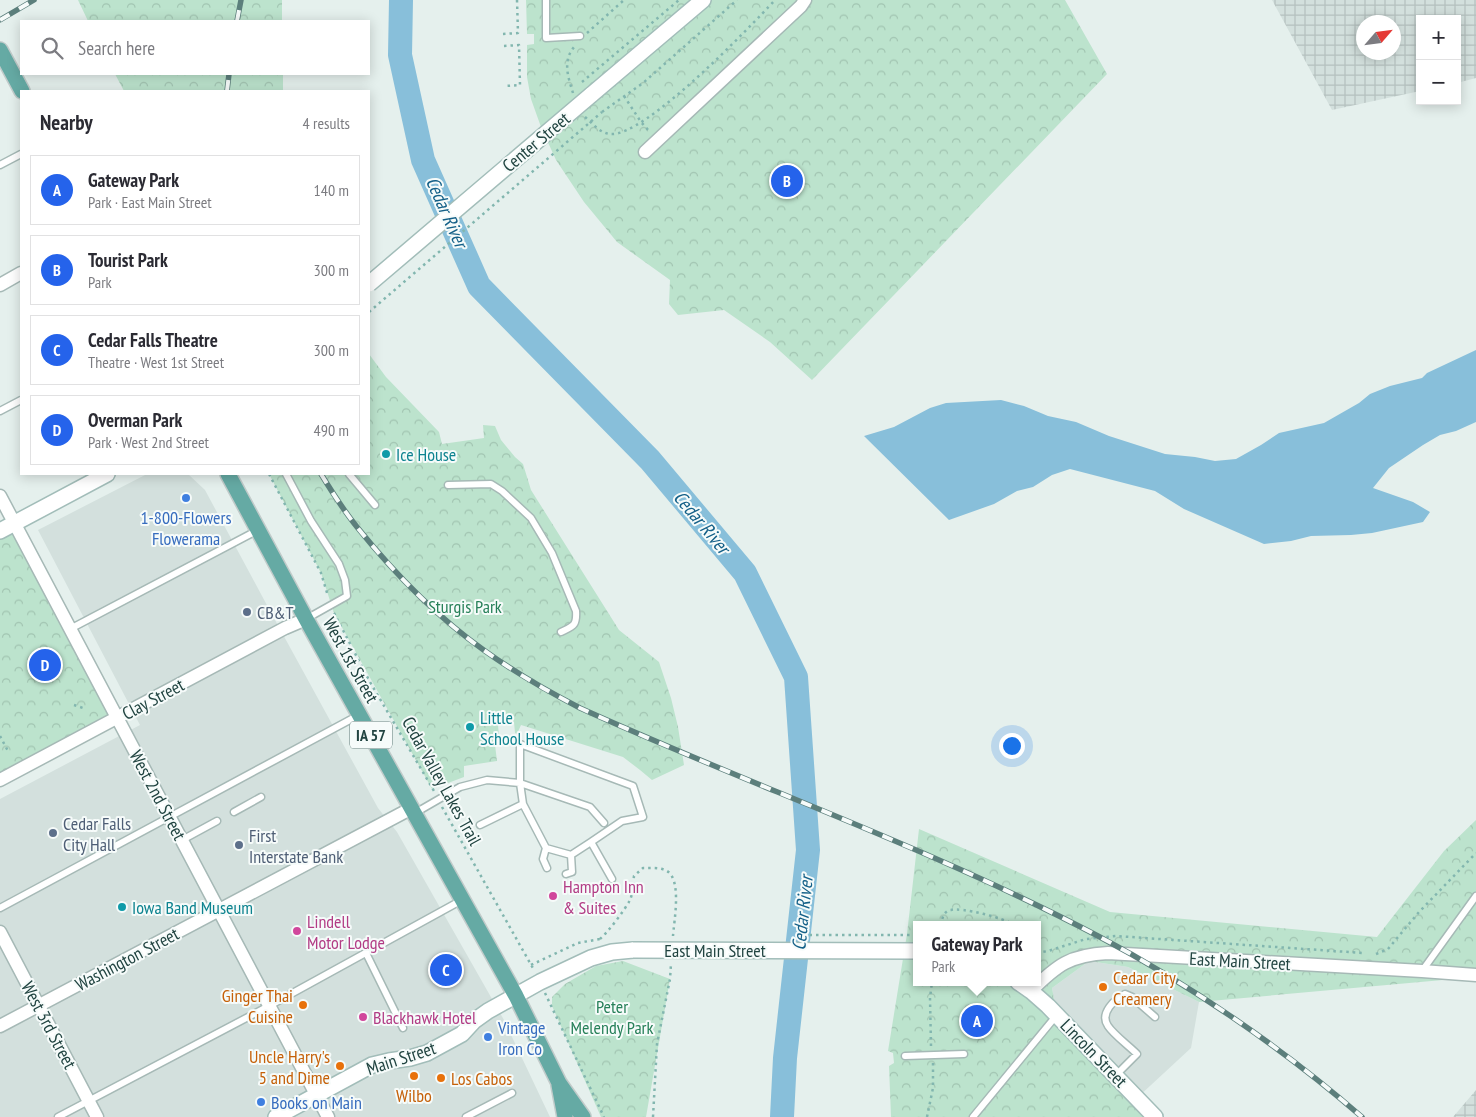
<!DOCTYPE html>
<meta charset="utf-8">
<style>
body{margin:0;font-family:"PT Sans Narrow",sans-serif;background:#f7f7f7;color:#2b2b33}
.controls{position:absolute;right:15px;top:15px;display:grid;overflow:hidden;border-radius:0px;box-shadow:0 2px 12px #0003}
.controls button{width:45px;height:45px;display:grid;place-items:center;padding:0;border:0;border-bottom:1px solid #e1e1e2;background:#fff;color:#2b2b33;font:25px sans-serif}
.compass{position:absolute;left:1356px;top:15px;width:45px;height:45px;border-radius:50%;background:#fff;box-shadow:0 2px 12px #0003;rotate:62deg}
.you{position:absolute;left:1011px;top:745px;width:18px;height:18px;margin:-12px;border:4px solid #fff;border-radius:50%;background:#1a73e8;box-shadow:0 0 0 8px #1a73e833}
.badge{display:grid;place-items:center;width:32px;height:32px;border-radius:50%;background:#2563eb;color:#fff;font-size:16px;font-weight:700}
.pin{position:absolute;translate:-50% -50%;border:2px solid #fff;box-shadow:0 1px 5px #0006}
.popup{position:absolute;left:913px;top:921px;width:128px;height:65px;box-sizing:border-box;display:grid;place-content:center;border-radius:0px;background:#fff;filter:drop-shadow(0 1px 4px #0005);font-size:16px;white-space:nowrap;color:#7c7c81}
.popup b{font-size:19px;color:#2b2b33}
.popup::after{content:'';position:absolute;left:50%;top:100%;margin-left:-10px;border:10px solid transparent;border-top-color:#fff}
.list{margin:0;padding:0;list-style:none}
h2{display:flex;justify-content:space-between;align-items:center;height:65px;margin:0;padding:0 20px;font-size:21px}
h2 small{font-size:16px;font-weight:400;color:#7c7c81}
.list li{display:grid;grid-template-columns:32px 1fr auto;gap:15px;align-items:center;box-sizing:border-box;height:70px;margin:0 10px 10px;padding:0 10px;border:1px solid #e1e1e2;border-radius:0px}
.list b{display:block;font-size:19px;white-space:nowrap}
.list p{margin:0;font-size:16px;white-space:nowrap;color:#7c7c81}
.list em{font-size:16px;font-style:normal;color:#7c7c81}
.icon{flex:none;width:28px;height:28px;fill:none;stroke:currentColor;stroke-width:2;stroke-linecap:round;stroke-linejoin:round}
.map{position:relative;flex:none;width:1476px;height:1117px;overflow:hidden}
.search{position:absolute;background:#fff;box-shadow:0 2px 12px #0003;left:20px;top:20px;width:350px;height:55px;display:flex;align-items:center;gap:12px;box-sizing:border-box;padding:0 18px;border-radius:0px;color:#7c7c81;font-size:19px}
.panel{position:absolute;background:#fff;box-shadow:0 2px 12px #0003;left:20px;top:90px;width:350px;height:385px;border-radius:0px}
.map>svg:first-child{display:block}
</style>
<div class="map">
<svg width="1476" height="1117" viewBox="0 0 1476 1117">
<defs>
<pattern id="industrial-grid" width="8" height="8" patternUnits="userSpaceOnUse" patternTransform="scale(1.25)"><rect width="8" height="8" fill="#d3e0dd"/><path d="M0 4h8M4 0v8" fill="none" stroke="#b5c1bf"/></pattern>
<pattern id="park-crowns" width="20" height="18" patternUnits="userSpaceOnUse" patternTransform="scale(1.25)"><rect width="20" height="18" fill="#bce3cd"/><path d="M2 6a3 3 0 1 1 6 0M12 15a3 3 0 1 1 6 0" fill="none" stroke="#a1c4b1"/></pattern>
</defs>
<rect width="100%" height="100%" fill="#e5f0ed"/>
<path fill="#d3e0dd" d="M147 474H188L205 490 269 609 378 808 397 832 504 1020 550 1117H0V799L140 725 38 530Z
M1089 961 1128 967 1199 1002 1191 1048 1137 1098 1057 1015 1052 988Z"/>
<path fill="url(#industrial-grid)" fill-rule="evenodd" d="M1272 0H1476V78L1457 83V19H1420V91L1332 110ZM1364 22H1394V52H1364Z
M1476 1090V1117H1453Z"/>
<path fill="url(#park-crowns)" fill-rule="evenodd" d="M78 0H282V21H88Z
M526 0H1065L1107 74 812 380 770 342 724 310 678 315 669 304 670 280 617 242 584 202 556 160 541 127 531 99 527 77V45L534 44V34H527Z
M115 74H283V91H124Z
M369 354 386 377 439 432 442 444 484 438 483 425 495 426 501 440 515 457 523 464 531 490 619 630 659 662 671 698 678 727 684 765 652 780 640 770 623 757 521 725 517 734 515 733 514 722 498 725 499 736 494 737 497 761 464 766V777L432 789 334 613 321 573 269 474H369Z
M14 523 117 718 0 780V531Z
M1476 820V977L1199 1002 1128 967 1089 961 1052 988 1057 1015 1155 1117H891L889 1066 894 1063 893 1053 888 1051 907 934 919 829 1110 912 1377 937 1444 851ZM917 925H1037V982H917Z
M623 961 670 979 646 1117H601L552 1006V997L565 984 596 966Z"/>
<path fill="#88bfda" d="M1476 350V422L1456 431 1440 435 1423 445 1389 468 1373 488 1413 502 1430 512 1423 522 1372 533 1351 535 1311 536 1291 541 1264 544 1184 509 1155 491 1070 469 1052 475 1033 487 1017 491 994 504 949 520 864 436 894 427 930 408 946 403 1001 400 1024 406 1048 416 1076 422 1109 436 1165 454 1195 457 1215 461 1236 459 1261 445 1279 433 1324 423 1359 403 1370 394 1390 386 1422 378 1427 373Z"/>
<g fill="none" stroke-linecap="round" stroke-linejoin="round">
<path stroke="#88bfda" stroke-width="24" d="M401 0 400 55 423 160 479 286 650 460 745 573 796 677 808 850 785 1058 782 1117"/>
<defs>
<path id="lane" d="M546 0V38L580 36
M0 165 21 154
M0 411 21 400
M286 474 311 521 339 564 345 580 347 596 306 619
M349 474 375 505
M448 485 491 484 502 491 531 518 552 553 576 611C577 626 573 626 561 632
M70 629 258 530
M523 804 546 848 571 855 591 842 612 879
M234 812 261 797
M415 813 460 787 487 780 520 783 590 807 604 823
M480 825 523 804 520 783V744L633 786 643 817 622 821 591 842
M182 840 217 821
M546 848 543 859 547 868
M566 874 572 872 571 855
M0 908 359 715
M366 953 403 1028
M1422 971 1476 896
M905 1056 964 1054
M1116 1075 1137 1054C1128 1045 1114 1035 1108 1026 1099 1013 1115 999 1125 994L1132 997 1155 1017
M58 1117 269 1006 462 900
M466 1117 512 1093
M973 1117 1056 1016"/>
<path id="street" d="M645 152 801 6 805 0
M0 285 21 273
M0 496 328 1117
M0 780 285 628 306 619
M0 932 97 1117
M1031 991C1057 965 1070 955 1108 953L1422 971 1476 975
M0 1026 412 808"/>
<path id="secondary" d="M591 95 703 0
M0 531 107 474
M1018 982 1031 991 1048 1006 1155 1117
M276 1117 372 1065 389 1061 410 1058 427 1053 462 1034 474 1021 488 1011 540 982 591 958 612 952 633 950"/>
<path id="primary" d="M0 50 22 91
M228 474 306 619 516 996 559 1083 583 1117
M559 1085 565 1117"/>
</defs>
<use href="#lane" stroke="#a6b9b6" stroke-width="9"/>
<use href="#street" stroke="#a6b9b6" stroke-width="15"/>
<use href="#secondary" stroke="#a2bdb9" stroke-width="18"/>
<use href="#primary" stroke="#c1cbca" stroke-width="18"/>
<path stroke="#82b6af" stroke-width="2.5" stroke-dasharray="2.5 4" stroke-linecap="butt" d="M587 33 624 0
M503 34 518 33 517 0
M504 46 519 45 520 85 505 86
M582 82 679 0
M573 93C568 77 562 60 575 46
M624 96 641 122 649 131
M602 112 643 83 737 0
M585 117C593 124 600 133 610 134 644 138 750 27 775 0
M269 474 321 573 328 596
M334 613 370 682 434 791
M74 705 83 708
M0 736 9 753
M442 807 534 970
M940 925 944 914C946 912 948 910 951 910 960 907 1006 918 1013 925
M600 939C609 931 624 911 630 900 633 893 633 884 634 876L643 868C651 868 660 867 667 871 682 880 674 921 673 936
M1037 953 1048 951 1086 939 1116 936 1363 953
M1376 954 1388 949 1419 912 1476 853
M531 965 578 943 600 939
M545 993 604 1117
M931 1046 930 998 932 982
M653 1117 657 1044 670 979 671 964
M927 1117 933 1088V1063"/>
<use href="#lane" stroke="#fff" stroke-width="6"/>
<use href="#street" stroke="#fff" stroke-width="12"/>
<use href="#secondary" stroke="#fff" stroke-width="15"/>
<use href="#primary" stroke="#65aaa4" stroke-width="15"/>
<defs>
<path id="rail" d="M0 20 34 0
M237 21 241 0
M227 91 229 74
M321 474C332 492 344 511 357 527 394 573 437 617 485 651 516 673 547 691 580 708 752 786 931 848 1098 936 1189 984 1284 1049 1362 1117"/>
</defs>
<use href="#rail" stroke="#5c7f7c" stroke-width="5.5"/>
<use href="#rail" stroke="#f6fbfa" stroke-width="4" stroke-dasharray="11" stroke-linecap="butt"/>
<defs>
<path id="secondary-bridge" d="M369 284 591 95
M633 950 917 951"/>
</defs>
<use href="#secondary-bridge" stroke="#a2bdb9" stroke-width="18" stroke-linecap="butt"/>
<path stroke="#82b6af" stroke-width="2.5" stroke-dasharray="2.5 4" stroke-linecap="butt" d="M369 312 602 112
M803 935H917"/>
<use href="#secondary-bridge" stroke="#fff" stroke-width="15"/>
</g>
<g fill="#0f9aa8" stroke="#f6fbfa" stroke-width="2">
<circle cx="386" cy="454" r="5"/>
<circle cx="470" cy="727" r="5"/>
<circle cx="122" cy="907" r="5"/>
</g>
<g fill="#3f7fe0" stroke="#f6fbfa" stroke-width="2">
<circle cx="186" cy="498" r="5"/>
<circle cx="488" cy="1037" r="5"/>
<circle cx="261" cy="1102" r="5"/>
</g>
<g fill="#5c6f8a" stroke="#f6fbfa" stroke-width="2">
<circle cx="247" cy="612" r="5"/>
<circle cx="53" cy="833" r="5"/>
<circle cx="239" cy="845" r="5"/>
</g>
<g fill="#d1479c" stroke="#f6fbfa" stroke-width="2">
<circle cx="553" cy="896" r="5"/>
<circle cx="297" cy="931" r="5"/>
<circle cx="363" cy="1017" r="5"/>
</g>
<g fill="#e8710a" stroke="#f6fbfa" stroke-width="2">
<circle cx="1103" cy="987" r="5"/>
<circle cx="303" cy="1005" r="5"/>
<circle cx="340" cy="1066" r="5"/>
<circle cx="414" cy="1076" r="5"/>
<circle cx="441" cy="1078" r="5"/>
</g>
<g text-anchor="middle" dominant-baseline="central" stroke-width="4" stroke-linejoin="round" paint-order="stroke">
<rect fill="#f6fbfa" stroke="#617b78" stroke-width="1" x="350" y="721.5" width="42" height="27" rx="4"/>
<g font-size="16" font-weight="bold" fill="#214441">
<text x="371" y="735">IA 57</text>
</g>
<g font-size="18" fill="#214441" stroke="#f6fbfa">
<text transform="translate(536 142) rotate(-40)">Center Street</text>
<text transform="translate(351 660) rotate(61)">West 1st Street</text>
<text transform="translate(153 699) rotate(-28)">Clay Street</text>
<text transform="translate(442 781) rotate(61)">Cedar Valley Lakes Trail</text>
<text transform="translate(158 795) rotate(62)">West 2nd Street</text>
<text x="715" y="950">East Main Street</text>
<text transform="translate(127 959) rotate(-28)">Washington Street</text>
<text transform="translate(1240 961) rotate(3)">East Main Street</text>
<text transform="translate(49 1025) rotate(62)">West 3rd Street</text>
<text transform="translate(1094 1053) rotate(46)">Lincoln Street</text>
<text transform="translate(401 1058) rotate(-18)">Main Street</text>
</g>
<g font-size="18" fill="#0d838f" stroke="#f6fbfa" text-anchor="start">
<text x="396" y="454">Ice House</text>
<text x="480" y="717">Little<tspan x="480" dy="21">School House</tspan></text>
<text x="132" y="907">Iowa Band Museum</text>
</g>
<g font-size="18" fill="#366cbe" stroke="#f6fbfa" text-anchor="start">
<text x="186" y="517" text-anchor="middle">1-800-Flowers<tspan x="186" dy="21">Flowerama</tspan></text>
<text x="498" y="1027">Vintage<tspan x="498" dy="21">Iron Co</tspan></text>
<text x="271" y="1102">Books on Main</text>
</g>
<g font-size="18" fill="#278059" stroke="#f6fbfa">
<text x="465" y="606">Sturgis Park</text>
<text x="612" y="1006">Peter<tspan x="612" dy="21">Melendy Park</tspan></text>
</g>
<g font-size="18" fill="#4e5e75" stroke="#f6fbfa" text-anchor="start">
<text x="257" y="612">CB&amp;T</text>
<text x="63" y="823">Cedar Falls<tspan x="63" dy="21">City Hall</tspan></text>
<text x="249" y="835">First<tspan x="249" dy="21">Interstate Bank</tspan></text>
</g>
<g font-size="18" fill="#b23c85" stroke="#f6fbfa" text-anchor="start">
<text x="563" y="886">Hampton Inn<tspan x="563" dy="21">&amp; Suites</tspan></text>
<text x="307" y="921">Lindell<tspan x="307" dy="21">Motor Lodge</tspan></text>
<text x="373" y="1017">Blackhawk Hotel</text>
</g>
<g font-size="18" fill="#c56008" stroke="#f6fbfa" text-anchor="start">
<text x="1113" y="977">Cedar City<tspan x="1113" dy="21">Creamery</tspan></text>
<text x="293" y="995" text-anchor="end">Ginger Thai<tspan x="293" dy="21">Cuisine</tspan></text>
<text x="330" y="1056" text-anchor="end">Uncle Harry's<tspan x="330" dy="21">5 and Dime</tspan></text>
<text x="451" y="1078">Los Cabos</text>
<text x="414" y="1095" text-anchor="middle">Wilbo</text>
</g>
<g font-size="19" font-style="italic" fill="#146088" stroke="#f6fbfa">
<text transform="translate(447 212) rotate(66)">Cedar River</text>
<text transform="translate(702 522) rotate(50)">Cedar River</text>
<text transform="translate(802 913) rotate(-84)">Cedar River</text>
</g>
</g>
</svg>
<div class="controls">
<button>+</button>
<button>−</button>
</div>
<svg class="compass" viewBox="-18 -18 36 36"><path d="M0-13l5 13h-10z" fill="#e53935"/><path d="M0 13l5-13h-10z" fill="#7c7c81"/></svg>
<div class="you"></div>
<div class="pin badge" style="left:977px;top:1021px">A</div>
<div class="popup"><b>Gateway Park</b>Park</div>
<div class="pin badge" style="left:787px;top:181px">B</div>
<div class="pin badge" style="left:446px;top:970px">C</div>
<div class="pin badge" style="left:45px;top:665px">D</div>
<div class="search"><svg class="icon" aria-label="search" viewBox="0 0 24 24"><circle cx="10" cy="10" r="6"/><path d="M15 15l6 6"/></svg>Search here</div>
<section class="panel">
<h2>Nearby<small>4 results</small></h2>
<ul class="list">
<li><span class="badge">A</span><div><b>Gateway Park</b><p>Park · East Main Street</p></div><em>140 m</em></li>
<li><span class="badge">B</span><div><b>Tourist Park</b><p>Park</p></div><em>300 m</em></li>
<li><span class="badge">C</span><div><b>Cedar Falls Theatre</b><p>Theatre · West 1st Street</p></div><em>300 m</em></li>
<li><span class="badge">D</span><div><b>Overman Park</b><p>Park · West 2nd Street</p></div><em>490 m</em></li>
</ul>
</section>
</div>
